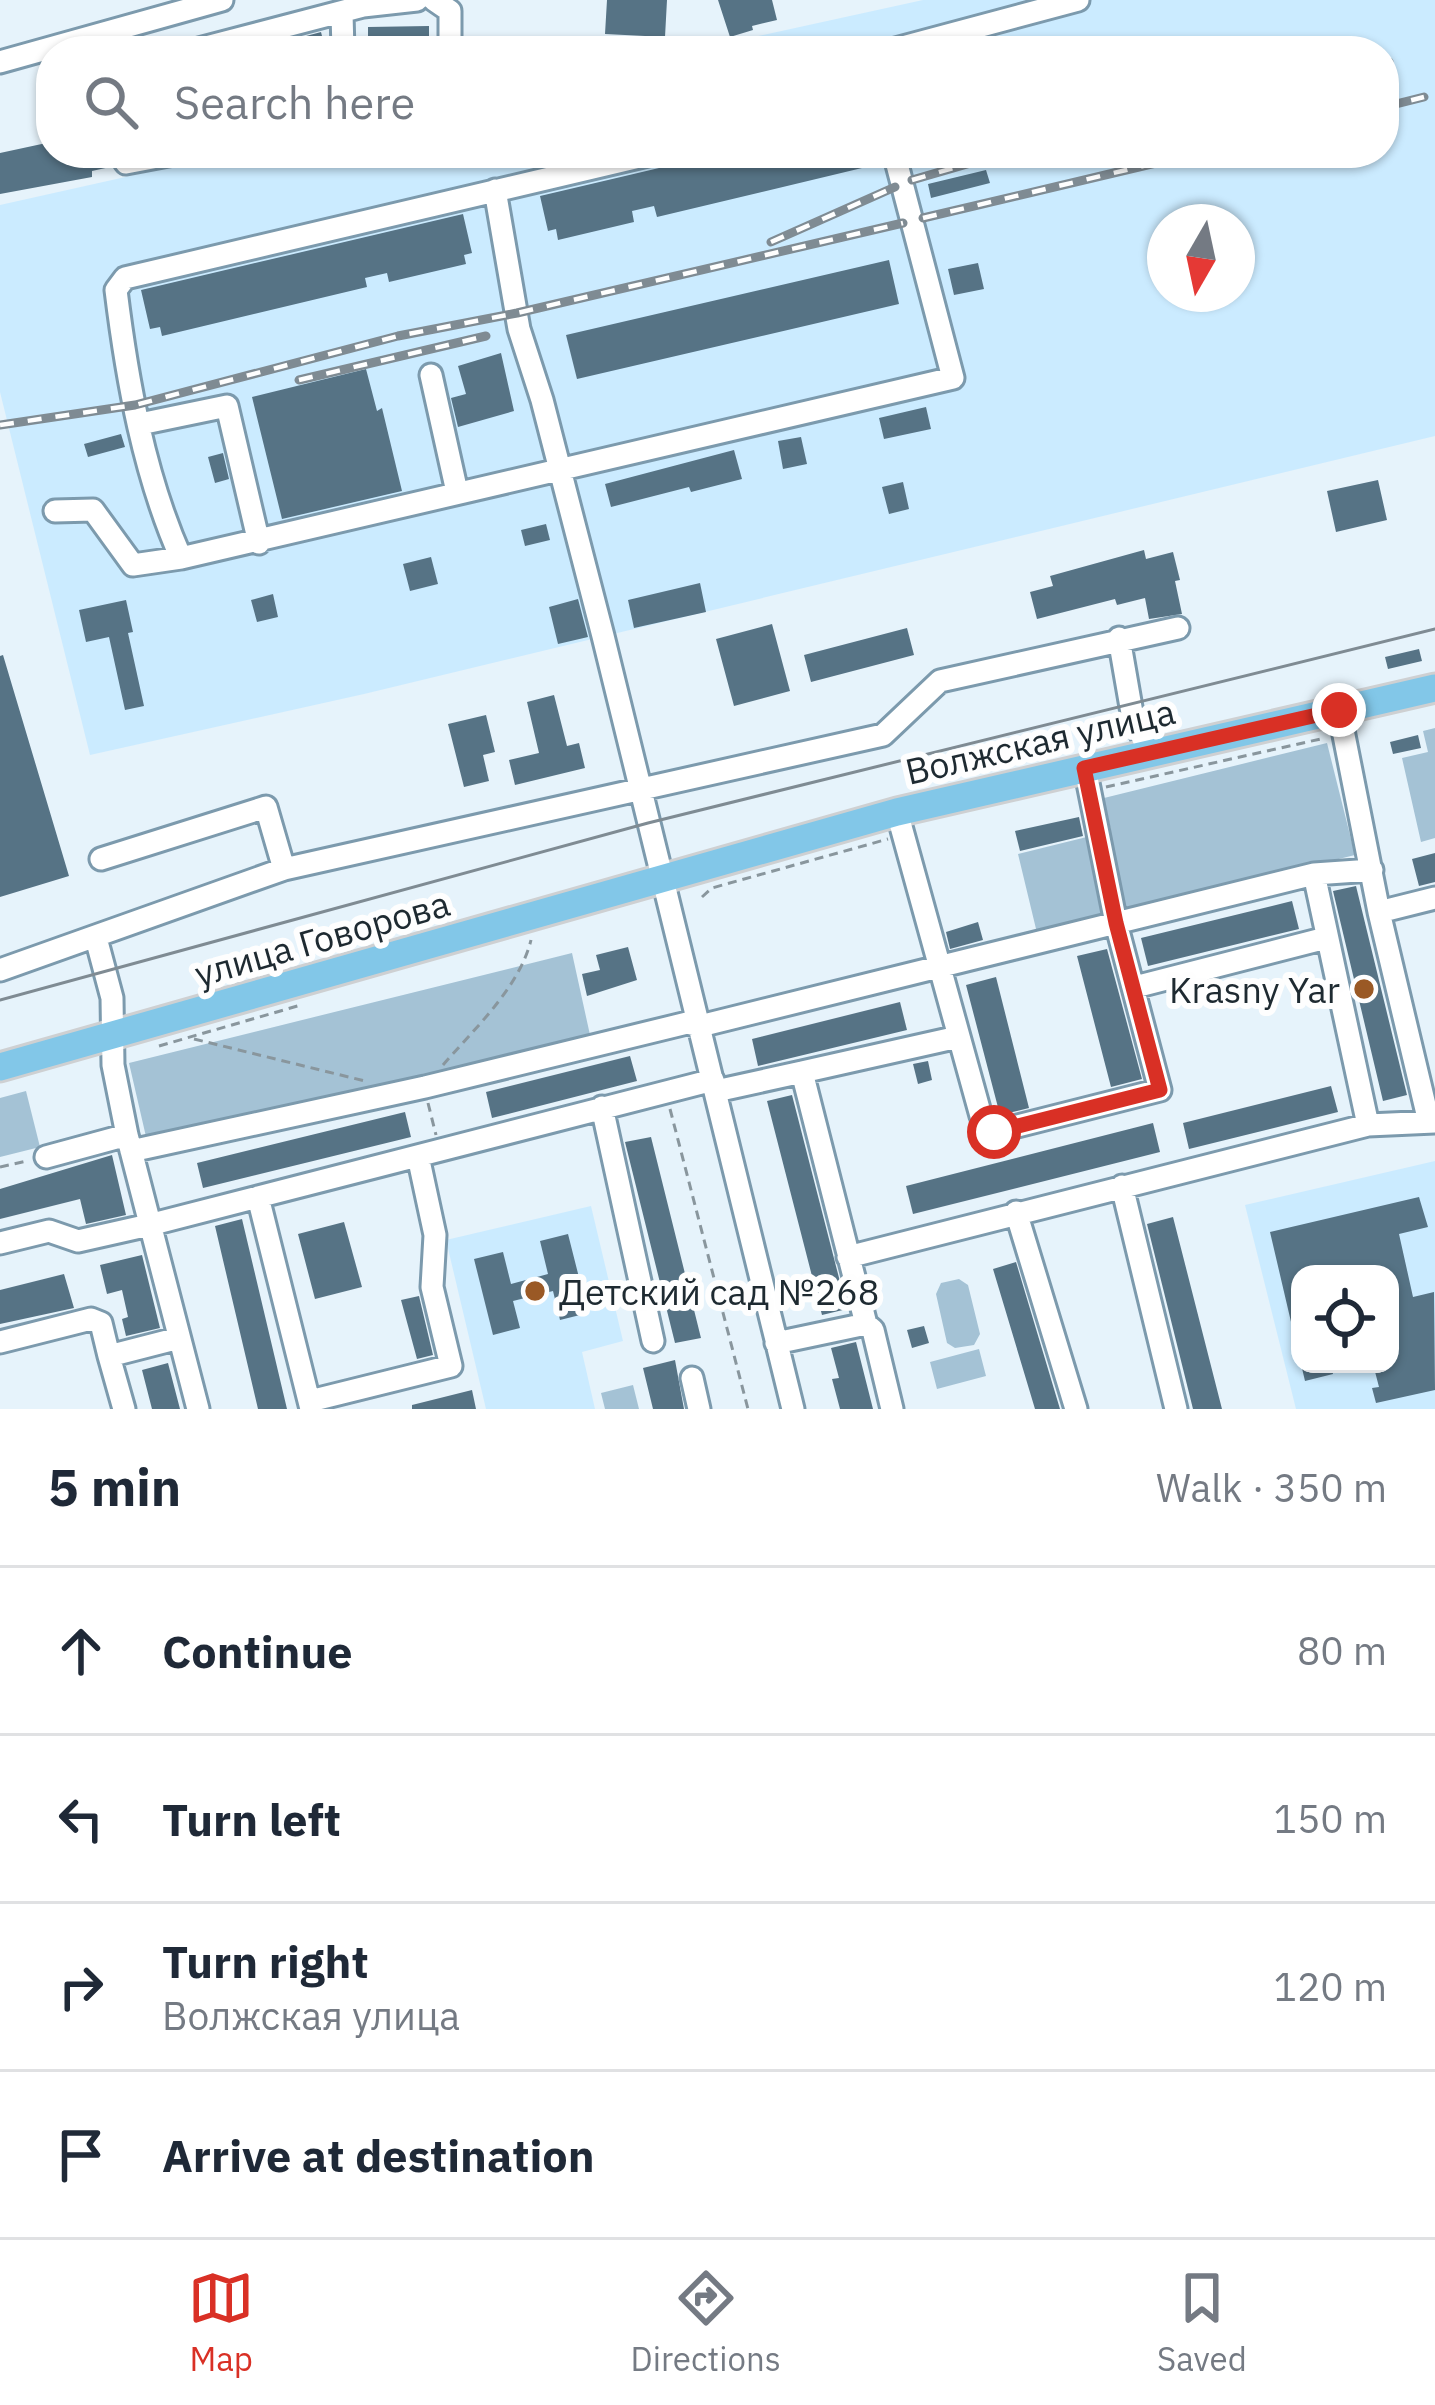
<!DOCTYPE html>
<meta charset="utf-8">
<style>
body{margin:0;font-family:"IBM Plex Sans",sans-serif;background:#f2f2f3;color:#1f2937}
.controls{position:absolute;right:36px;bottom:36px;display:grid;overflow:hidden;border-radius:24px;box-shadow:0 3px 9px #0004}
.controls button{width:108px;height:108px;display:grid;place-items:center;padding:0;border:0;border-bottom:3px solid #e0e1e3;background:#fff;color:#1f2937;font:60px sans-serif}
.compass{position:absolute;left:1147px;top:204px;width:108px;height:108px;border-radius:50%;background:#fff;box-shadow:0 3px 9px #0004;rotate:189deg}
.stop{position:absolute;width:36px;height:36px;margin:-27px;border:9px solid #d93025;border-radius:50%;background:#fff}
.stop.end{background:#d93025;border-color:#fff;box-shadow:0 3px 12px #0008}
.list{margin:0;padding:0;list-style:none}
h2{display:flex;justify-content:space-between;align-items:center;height:156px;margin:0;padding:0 48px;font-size:51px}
h2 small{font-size:39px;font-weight:400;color:#747a83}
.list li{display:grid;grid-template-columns:78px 1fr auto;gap:36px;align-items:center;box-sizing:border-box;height:168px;padding:0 48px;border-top:3px solid #e0e1e3}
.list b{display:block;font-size:45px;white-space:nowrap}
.list p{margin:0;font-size:39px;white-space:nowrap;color:#747a83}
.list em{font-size:39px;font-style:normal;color:#747a83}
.icon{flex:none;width:66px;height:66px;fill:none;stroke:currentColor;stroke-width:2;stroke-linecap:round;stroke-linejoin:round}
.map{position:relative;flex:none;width:1435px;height:1409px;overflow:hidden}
.search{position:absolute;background:#fff;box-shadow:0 3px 9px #0004;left:36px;right:36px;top:36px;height:132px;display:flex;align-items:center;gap:30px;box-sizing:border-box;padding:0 42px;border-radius:48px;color:#747a83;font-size:45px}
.sheet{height:828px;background:#fff}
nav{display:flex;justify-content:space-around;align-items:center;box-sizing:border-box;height:168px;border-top:3px solid #e0e1e3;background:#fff;font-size:33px;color:#747a83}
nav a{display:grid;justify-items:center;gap:6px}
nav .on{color:#d93025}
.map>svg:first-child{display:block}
</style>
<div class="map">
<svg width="1435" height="1409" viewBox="0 0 1435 1409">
<rect width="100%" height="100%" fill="#e6f3fb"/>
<path fill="#cbebff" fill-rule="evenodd" d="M923 0H1435V436L364 694 90 755 0 392V205L233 153H1384V51H690ZM1165 222H1237V294H1165Z
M1435 1161V1409H1296L1245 1205ZM1300 1274H1390V1364H1300Z
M591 1206 623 1341 582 1352 595 1409H486L446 1240Z"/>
<path fill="#a4c2d5" d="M1435 728V838L1421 842 1402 758 1428 752 1423 731Z
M1327 743 1355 855 1037 933 1018 854 1111 831 1104 798Z
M572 953 590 1035 147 1141 129 1063Z
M26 1091 40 1147 0 1157V1098Z
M959 1279 968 1285 980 1334 974 1345 955 1348 947 1343 936 1294 941 1283Z
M979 1349 986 1376 937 1389 930 1362Z
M633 1385 639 1409H605L601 1393Z"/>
<path fill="#567385" d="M607 0H667L665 37 605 34Z
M718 0H772L777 20 752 26 753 30 730 37Z
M429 26V51H368V27Z
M321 32 323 40 328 39V51H250Z
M51 142V153H104L110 167 92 171V177L0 194V153Z
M678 153H858L862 168 657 217 654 206 632 211 634 222 558 240 556 229 548 231 540 196 659 168 671 155Z
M986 170 990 183 931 198 928 184Z
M463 214 472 253 464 255 466 264 389 282 387 273 365 278 367 287 162 336 160 327 150 329 141 290Z
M889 260 899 304 577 379 566 335Z
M978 263 984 289 954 295 948 269Z
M501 353 514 411 458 427 451 398 466 394 458 366Z
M366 369 377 411 382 408 402 491 282 519 252 397Z
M926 407 931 429 884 439 879 418Z
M121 434 125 447 88 457 84 444Z
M801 437 807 464 783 469 778 441Z
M734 450 742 479 691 492 689 487 611 507 605 484Z
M223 453 229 479 215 483 208 457Z
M1378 480 1387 520 1336 532 1327 491Z
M903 482 909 509 889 514 882 487Z
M546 524 550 540 525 546 521 530Z
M1144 550 1146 559 1173 552 1180 580 1175 581 1182 614 1149 619 1145 598 1117 605 1115 599 1037 619 1030 592 1053 586 1050 576Z
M431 557 438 584 410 591 403 564Z
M700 583 706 612 634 628 628 600Z
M273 594 278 617 257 622 251 600Z
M578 599 588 637 558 644 549 607Z
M126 600 133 632 128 633 144 706 125 710 109 637 86 642 79 610Z
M772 624 790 691 734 706 716 639Z
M907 628 914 655 811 682 804 655Z
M1419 649 1422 661 1388 669 1385 657Z
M3 655 69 876 0 897V656Z
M554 695 567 746 579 743 585 768 515 785 509 760 539 753 527 702Z
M486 715 495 752 483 755 489 781 464 787 448 724Z
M1418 735 1421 748 1393 754 1390 742Z
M1079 817 1083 836 1020 851 1015 831Z
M1435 853V882L1419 886 1412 859Z
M1356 886 1407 1095 1383 1101 1333 891Z
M1292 901 1299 929 1148 966 1141 938Z
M978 922 983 940 950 949 946 932Z
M628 947 637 980 587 996 582 974 600 970 596 955Z
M1107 949 1142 1079 1111 1087 1077 956Z
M996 977 1029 1108 1000 1115 966 985Z
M900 1002 907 1030 758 1066 752 1039Z
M630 1056 637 1081 492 1118 486 1092Z
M928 1061 932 1080 918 1084 913 1064Z
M1331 1086 1338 1112 1189 1149 1183 1123Z
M792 1095 847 1309 822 1315 767 1101Z
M405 1112 411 1137 203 1188 197 1163Z
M1153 1123 1160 1152 913 1214 906 1186Z
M651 1137 701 1338 675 1343 625 1142Z
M112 1155 126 1215 86 1224 80 1199 0 1219V1189Z
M1419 1197 1428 1227 1399 1234 1413 1297 1434 1292 1435 1390 1376 1403 1372 1388 1379 1387 1373 1364H1390V1274H1300V1338L1295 1339 1270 1232Z
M1173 1217 1222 1409H1193L1147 1224Z
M242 1219 287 1409H258L215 1226Z
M344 1222 362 1287 315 1299 298 1234Z
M568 1234 588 1313 560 1320 553 1291 513 1301 520 1328 493 1335 474 1259 503 1252 511 1284 548 1274 540 1241Z
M142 1255 160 1328 126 1336 122 1319 128 1317 122 1290 107 1294 100 1265Z
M1016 1262 1060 1409H1035L993 1269Z
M64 1274 74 1308 0 1324V1290Z
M419 1296 433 1355 417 1359 401 1300Z
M924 1326 929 1343 912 1348 907 1330Z
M856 1342 873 1409H840L832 1379 839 1378 831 1348Z
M675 1360 684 1409H653L643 1368Z
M168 1363 180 1409H152L142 1370Z
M1301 1364H1331L1333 1374 1305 1381Z
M472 1390 476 1409H412V1405Z"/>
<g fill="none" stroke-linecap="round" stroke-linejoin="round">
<defs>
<path id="minor" d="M434 0 450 11V51
M342 13 343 51
M191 51 363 6 417 0
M888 51 1078 0
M0 62 222 0
M119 153 126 163 179 153
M495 190 519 329 542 400 603 636 793 1409
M431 375 457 492
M140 424 227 406 259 543
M55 511 93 510 133 565 181 558 953 378 894 153
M181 558C144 475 127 380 116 290L125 278 656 153
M1119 638 1132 713 1149 753
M1339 710 1379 912 1429 1122
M897 812 981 1116 994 1132 1160 1090 1116 923 1085 768
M101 859 266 807 284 869
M1314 874 1368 1125
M1379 912 1435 898
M96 938 112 998 113 1065 127 1135 198 1409
M0 970 284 869 883 735 940 681 1178 628
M1135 987 1326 938
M802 1072 958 1037
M716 1091 802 1072 866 1324 873 1330 892 1409
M602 1107 653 1341
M131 1151 425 1087 687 1023 700 1026 1314 874 1372 870
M46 1157 127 1135
M1122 1186 1176 1409
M258 1197 311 1409
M1016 1212 1076 1409
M0 1243 49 1231 78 1241 149 1225 713 1080
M848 1257 1368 1125 1435 1122
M0 1342 91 1319 101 1323 109 1356 179 1338
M776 1343 866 1324
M109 1356 124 1409
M692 1378 699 1409
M310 1401 451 1366 432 1287 435 1235 418 1156"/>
<path id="major" d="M0 1067 897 812 1435 688"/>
</defs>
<use href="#minor" stroke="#7c9aad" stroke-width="27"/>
<use href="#major" stroke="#ced0d2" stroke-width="33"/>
<path stroke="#89969d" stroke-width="3" stroke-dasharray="9 6" stroke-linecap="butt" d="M1106 787 1325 738
M702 897 712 888 888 839
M409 910 414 925
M194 1039 365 1081
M159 1046 301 1005
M443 1065C475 1028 519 988 531 940
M428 1103 436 1135
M670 1109 748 1409
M0 1167 27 1161"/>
<use href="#minor" stroke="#fff" stroke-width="21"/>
<use href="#major" stroke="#82c7e8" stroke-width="27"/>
<path stroke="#7f8b93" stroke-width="3" d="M0 1000 648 823 1435 629"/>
<defs>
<path id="rail" d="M1384 64 1389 62
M1384 107 1424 97
M912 180 1005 153
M923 218 1198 153
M771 242 895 187
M299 380 486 336
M0 425 135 405 398 336 517 313 903 223"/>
</defs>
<use href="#rail" stroke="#7f8b93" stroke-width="9"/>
<use href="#rail" stroke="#fefefe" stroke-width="4.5" stroke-dasharray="14" stroke-linecap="butt"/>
</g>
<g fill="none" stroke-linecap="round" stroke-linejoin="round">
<path stroke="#d93025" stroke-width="15" d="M994 1132 1160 1090 1116 923 1084 768 1339 710"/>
</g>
<g fill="#9a5925" stroke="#fefefe" stroke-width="4.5">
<circle cx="1364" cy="989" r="12"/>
<circle cx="535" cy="1291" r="12"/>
</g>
<g text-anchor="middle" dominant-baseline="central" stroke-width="12" stroke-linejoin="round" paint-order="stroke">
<g font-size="36" fill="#1e2a31" stroke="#fefefe">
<text transform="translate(1040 741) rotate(-13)">Волжская улица</text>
<text transform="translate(322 938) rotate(-16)">улица Говорова</text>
</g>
<g font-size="36" fill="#1e2a31" stroke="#fefefe" text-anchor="end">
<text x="1340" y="989">Krasny Yar</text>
<text x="559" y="1291" text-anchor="start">Детский сад №268</text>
</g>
</g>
</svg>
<div class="controls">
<button><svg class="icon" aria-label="locate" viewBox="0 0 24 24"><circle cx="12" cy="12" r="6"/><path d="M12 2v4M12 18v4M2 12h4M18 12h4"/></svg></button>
</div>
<svg class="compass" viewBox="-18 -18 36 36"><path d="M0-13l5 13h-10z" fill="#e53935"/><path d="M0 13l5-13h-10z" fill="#747a83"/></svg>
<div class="stop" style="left:994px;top:1132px"></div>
<div class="stop end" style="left:1339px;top:710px"></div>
<div class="search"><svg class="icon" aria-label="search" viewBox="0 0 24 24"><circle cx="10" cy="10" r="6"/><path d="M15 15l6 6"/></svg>Search here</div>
</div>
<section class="sheet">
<h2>5 min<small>Walk · 350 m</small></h2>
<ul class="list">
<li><svg class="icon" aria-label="ahead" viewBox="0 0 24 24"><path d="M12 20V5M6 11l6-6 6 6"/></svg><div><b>Continue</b></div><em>80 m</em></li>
<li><svg class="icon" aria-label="left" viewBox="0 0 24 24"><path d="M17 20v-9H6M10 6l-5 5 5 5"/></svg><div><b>Turn left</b></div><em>150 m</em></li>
<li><svg class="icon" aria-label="right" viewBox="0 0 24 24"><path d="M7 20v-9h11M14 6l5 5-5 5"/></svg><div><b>Turn right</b><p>Волжская улица</p></div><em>120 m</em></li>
<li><svg class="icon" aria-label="arrive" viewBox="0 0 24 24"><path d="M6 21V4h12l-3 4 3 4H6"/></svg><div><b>Arrive at destination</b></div></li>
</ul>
</section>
<nav>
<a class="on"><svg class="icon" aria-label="map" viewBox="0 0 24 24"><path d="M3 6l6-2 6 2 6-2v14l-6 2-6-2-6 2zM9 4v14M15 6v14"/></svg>Map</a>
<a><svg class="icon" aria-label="directions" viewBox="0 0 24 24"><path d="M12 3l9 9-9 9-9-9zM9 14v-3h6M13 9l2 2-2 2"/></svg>Directions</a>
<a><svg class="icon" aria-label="saved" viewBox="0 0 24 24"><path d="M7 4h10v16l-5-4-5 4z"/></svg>Saved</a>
</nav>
